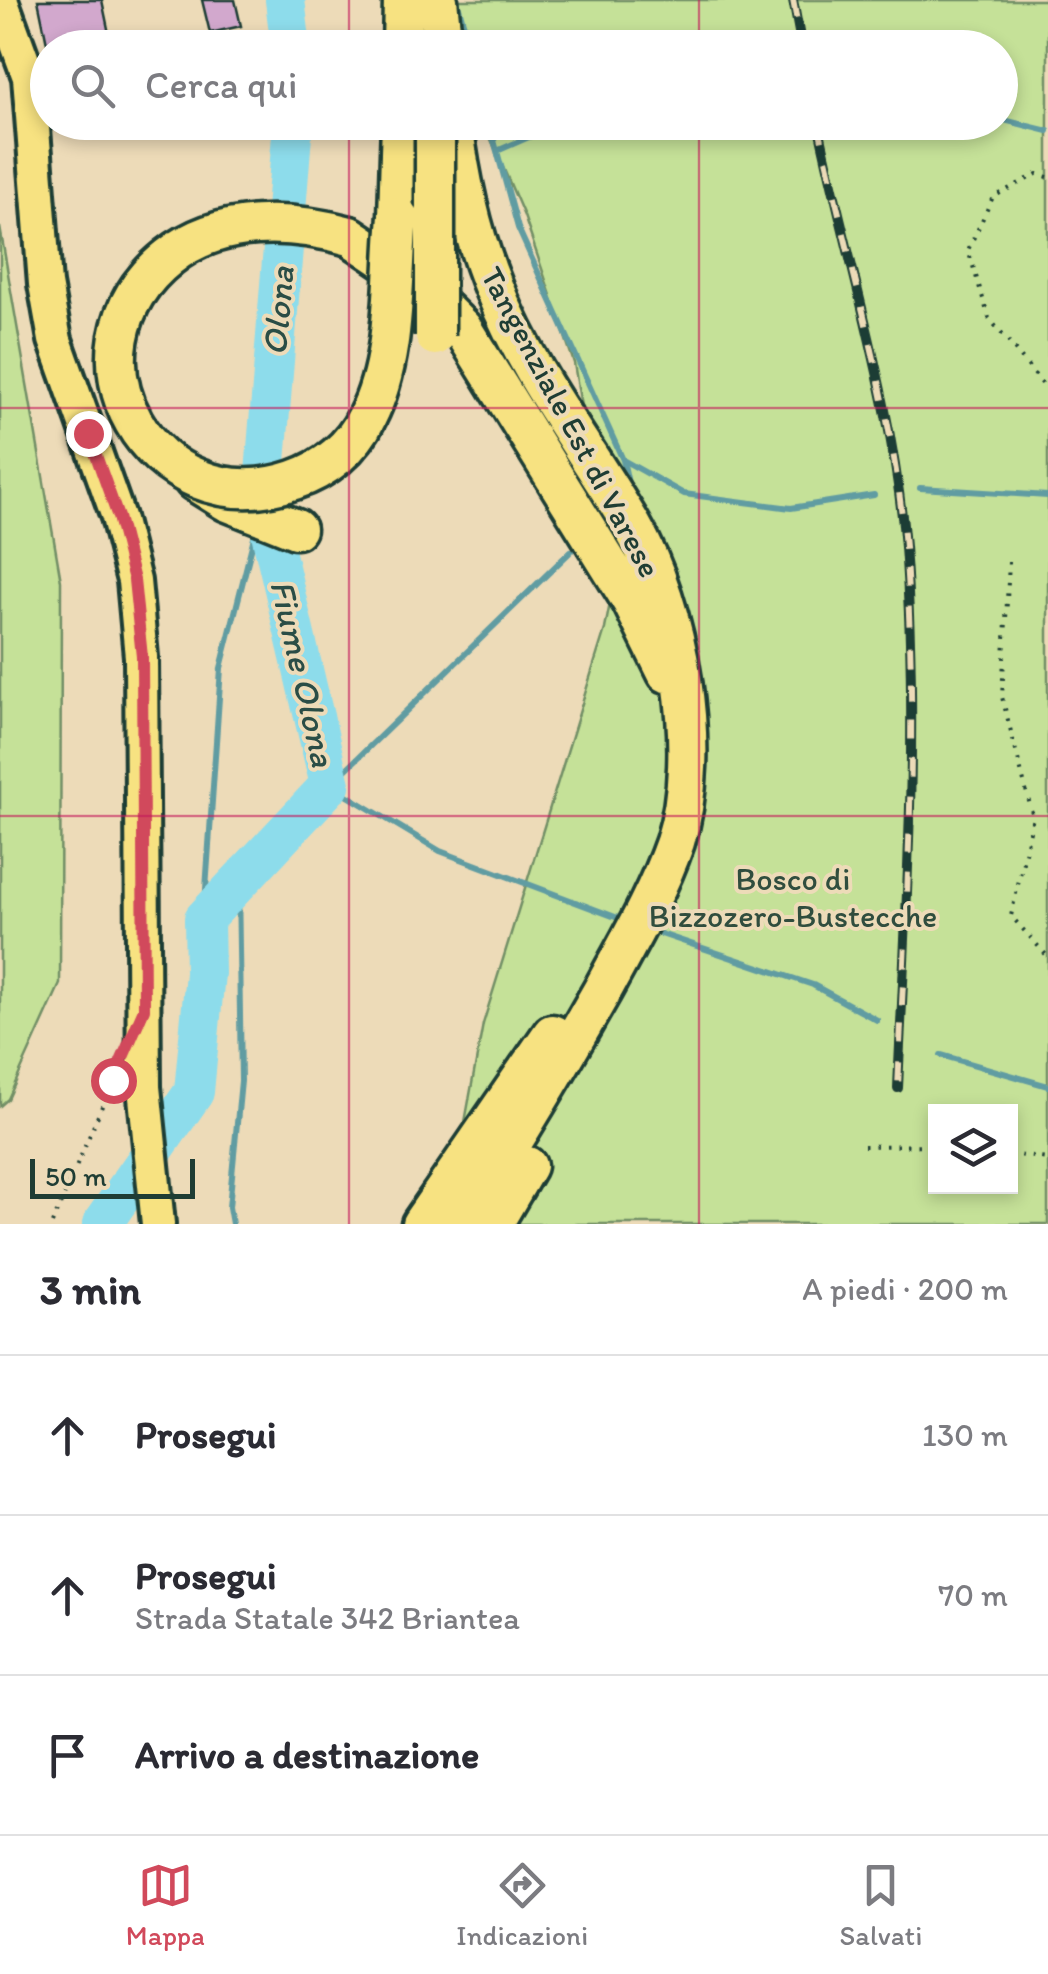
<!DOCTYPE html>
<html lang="it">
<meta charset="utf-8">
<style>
body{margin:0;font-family:Itim,sans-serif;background:#f7f7f7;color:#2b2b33}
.controls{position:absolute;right:30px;bottom:30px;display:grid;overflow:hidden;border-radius:0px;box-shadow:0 5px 15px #0003}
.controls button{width:90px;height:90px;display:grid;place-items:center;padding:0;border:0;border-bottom:2px solid #e1e1e2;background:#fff;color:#2b2b33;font:50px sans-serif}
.scale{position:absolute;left:30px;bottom:25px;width:165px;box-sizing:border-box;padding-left:10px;border:5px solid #1f3d34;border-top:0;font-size:28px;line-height:35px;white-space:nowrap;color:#1f3d34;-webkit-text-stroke:8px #eddbb8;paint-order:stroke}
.stop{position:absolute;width:30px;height:30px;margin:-22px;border:8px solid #d1495b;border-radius:50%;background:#fff}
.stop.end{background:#d1495b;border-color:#fff;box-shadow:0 2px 10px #0008}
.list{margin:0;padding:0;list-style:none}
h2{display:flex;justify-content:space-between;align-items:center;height:130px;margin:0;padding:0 40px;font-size:42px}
h2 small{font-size:32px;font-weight:400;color:#7c7c81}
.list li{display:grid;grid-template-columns:65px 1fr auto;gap:30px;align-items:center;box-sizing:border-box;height:160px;padding:0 40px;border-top:2px solid #e1e1e2}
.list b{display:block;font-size:38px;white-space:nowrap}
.list p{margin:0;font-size:32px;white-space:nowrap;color:#7c7c81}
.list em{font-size:32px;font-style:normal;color:#7c7c81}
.icon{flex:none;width:55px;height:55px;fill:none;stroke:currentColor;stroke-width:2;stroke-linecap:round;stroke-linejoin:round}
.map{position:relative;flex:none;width:1048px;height:1224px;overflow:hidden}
.search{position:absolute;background:#fff;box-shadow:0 5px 15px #0003;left:30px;right:30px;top:30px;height:110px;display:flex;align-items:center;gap:25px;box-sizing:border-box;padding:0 35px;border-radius:55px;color:#7c7c81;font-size:38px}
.sheet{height:610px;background:#fff}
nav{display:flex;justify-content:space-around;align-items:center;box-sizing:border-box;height:140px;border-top:2px solid #e1e1e2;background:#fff;font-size:28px;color:#7c7c81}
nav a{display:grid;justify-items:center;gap:5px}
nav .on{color:#d1495b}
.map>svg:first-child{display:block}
</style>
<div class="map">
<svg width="1048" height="1224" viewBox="0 0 1048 1224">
<rect width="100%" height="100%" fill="#eddbb8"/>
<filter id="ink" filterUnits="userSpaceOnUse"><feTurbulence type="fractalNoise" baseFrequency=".01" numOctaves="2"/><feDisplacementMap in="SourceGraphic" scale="20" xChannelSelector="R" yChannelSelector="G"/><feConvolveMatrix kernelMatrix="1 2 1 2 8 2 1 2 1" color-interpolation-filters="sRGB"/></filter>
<g filter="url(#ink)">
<path fill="#c5e198" stroke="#728f66" stroke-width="2.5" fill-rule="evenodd" d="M440 0H1048V1224H462L463 1133 483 1024 605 629 621 546 583 419 574 363 524 216 484 123 1000 122V48L456 47ZM936 1112H1010V1186H936Z
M0 227 61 581 60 984 8 1099 0 1106Z"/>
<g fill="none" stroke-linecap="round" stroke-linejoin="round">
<path stroke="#619ca2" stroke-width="6" d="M457 0 470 48
M1000 119 1048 131
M489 122 518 228 623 460 629 488
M497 151 563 122
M623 460 684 494 791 508 874 495
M920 488 1048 496
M571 551 330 785 440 851 626 921
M204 919 221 668 257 525
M652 931 813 985 877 1020
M941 1055 1048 1086
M232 1224 229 1207 241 1081 238 882"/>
<path stroke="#8ddceb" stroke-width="40" d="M285 0 291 48
M102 1224 194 1092 205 973 204 919 330 785 263 499 293 122"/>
</g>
<path fill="#d2a8cd" stroke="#1f3d34" stroke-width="2.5" d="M38 0H102L112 48H48Z
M202 0H235L241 26 210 33Z"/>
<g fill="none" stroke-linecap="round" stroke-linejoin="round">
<defs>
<path id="primary" d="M1 0 29 77 45 284 55 340 118 517 134 581 141 657 144 1087 158 1224"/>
<path id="highway" d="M438 0 443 48
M402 48 403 0
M453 122C460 179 473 238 495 291 528 374 587 449 632 526 679 606 704 752 675 842 657 894 628 943 602 991 557 1070 511 1148 460 1224
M398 216 401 122
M350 236 408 275 462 328 632 602 667 673
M194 481 226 501 296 529
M421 1224 552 1034
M493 1224 527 1166"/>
</defs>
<use href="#primary" stroke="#1f3d34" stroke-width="40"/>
<use href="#highway" stroke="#1f3d34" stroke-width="45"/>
<path stroke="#1f3d34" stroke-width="4" stroke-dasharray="2.5 8" stroke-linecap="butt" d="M1048 177 1037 174 993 197 968 250 989 318 1048 391
M1009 562 1002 697 1033 817 1011 916 1048 957
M864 1146 936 1145
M1010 1154 1048 1159
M52 1224 116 1073"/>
<use href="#primary" stroke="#f7e281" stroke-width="32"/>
<use href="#highway" stroke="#f7e281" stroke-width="38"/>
<defs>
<path id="rail" d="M793 0 802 48
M818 122C847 261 894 406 905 547 919 727 906 908 898 1088"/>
</defs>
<use href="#rail" stroke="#1f3d34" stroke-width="10"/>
<use href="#rail" stroke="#eddbb8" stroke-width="6" stroke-dasharray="19" stroke-linecap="butt"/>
<defs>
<path id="highway-bridge" d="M350 236C291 220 220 216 169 257 51 351 151 528 294 480 325 470 353 447 367 417 397 359 392 280 398 216
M435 336V122"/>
</defs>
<use href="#highway-bridge" stroke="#1f3d34" stroke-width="45" stroke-linecap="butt"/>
<use href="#highway-bridge" stroke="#f7e281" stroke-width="38"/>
</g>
</g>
<g fill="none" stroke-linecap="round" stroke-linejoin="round" filter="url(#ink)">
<path stroke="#d1495b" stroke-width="12" d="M88 433 118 517 134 580 142 657 144 1009 113 1080"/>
</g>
<path fill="none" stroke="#c2185b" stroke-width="2.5" stroke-opacity="0.55" d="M349 0V48M699 0V48M349 122V1224M699 122V1224M0 408H1048M0 816H1048"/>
<g text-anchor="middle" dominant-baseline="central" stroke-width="8" stroke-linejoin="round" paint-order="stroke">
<g font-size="32" fill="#1f3d34" stroke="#eddbb8">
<text transform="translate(571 422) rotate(62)">Tangenziale Est di Varese</text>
</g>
<g font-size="32" fill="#304d3e" stroke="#eddbb8">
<text x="793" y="879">Bosco di<tspan x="793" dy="37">Bizzozero-Bustecche</tspan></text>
</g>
<g font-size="35" font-style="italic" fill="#2a4d46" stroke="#eddbb8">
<text transform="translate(278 311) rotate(-85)">Olona</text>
<text transform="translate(303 673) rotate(77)">Fiume Olona</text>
</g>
</g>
</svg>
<div class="controls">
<button><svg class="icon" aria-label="layers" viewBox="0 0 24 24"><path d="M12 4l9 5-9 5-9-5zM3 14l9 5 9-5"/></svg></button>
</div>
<div class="scale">50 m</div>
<div class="stop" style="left:113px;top:1080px"></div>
<div class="stop end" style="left:88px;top:433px"></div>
<div class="search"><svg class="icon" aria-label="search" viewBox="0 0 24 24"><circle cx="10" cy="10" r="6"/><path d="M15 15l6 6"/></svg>Cerca qui</div>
</div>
<section class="sheet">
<h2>3 min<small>A piedi · 200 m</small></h2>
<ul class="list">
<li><svg class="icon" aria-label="ahead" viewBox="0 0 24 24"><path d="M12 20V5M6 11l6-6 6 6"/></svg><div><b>Prosegui</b></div><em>130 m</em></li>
<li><svg class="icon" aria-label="ahead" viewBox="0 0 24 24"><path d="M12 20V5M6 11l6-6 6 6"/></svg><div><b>Prosegui</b><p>Strada Statale 342 Briantea</p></div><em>70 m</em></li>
<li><svg class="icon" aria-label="arrive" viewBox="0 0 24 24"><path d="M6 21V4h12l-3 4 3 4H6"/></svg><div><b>Arrivo a destinazione</b></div></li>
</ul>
</section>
<nav>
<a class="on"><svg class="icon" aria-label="map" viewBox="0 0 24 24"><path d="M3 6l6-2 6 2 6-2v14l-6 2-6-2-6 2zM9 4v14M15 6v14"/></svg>Mappa</a>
<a><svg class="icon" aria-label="directions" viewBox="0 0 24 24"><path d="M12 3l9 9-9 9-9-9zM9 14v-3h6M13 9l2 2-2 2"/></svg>Indicazioni</a>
<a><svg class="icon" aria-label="saved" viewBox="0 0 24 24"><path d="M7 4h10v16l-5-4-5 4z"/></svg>Salvati</a>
</nav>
